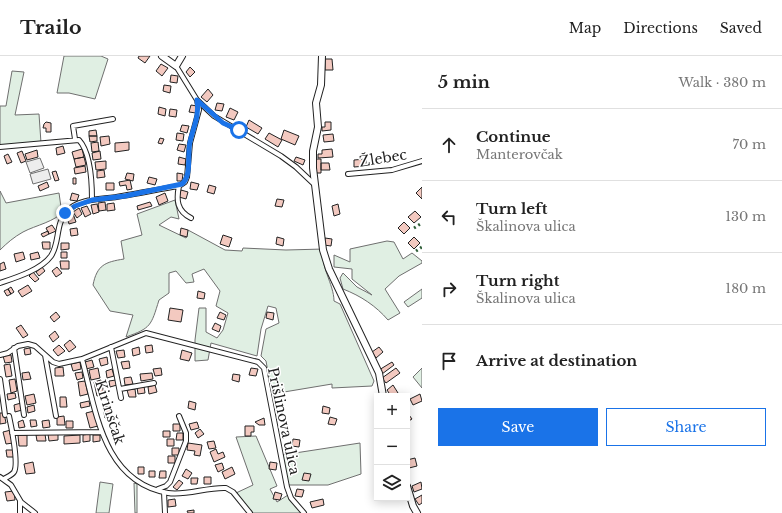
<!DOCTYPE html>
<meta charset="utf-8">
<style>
body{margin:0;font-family:"Libre Baskerville",serif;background:#f6f6f6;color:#222}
.controls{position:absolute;right:12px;bottom:12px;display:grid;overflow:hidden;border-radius:0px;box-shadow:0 2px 10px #0003}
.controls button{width:36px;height:36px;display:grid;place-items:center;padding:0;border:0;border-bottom:1px solid #e0e0e0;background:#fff;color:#222;font:20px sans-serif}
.stop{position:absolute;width:12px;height:12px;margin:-9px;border:3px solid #1a73e8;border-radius:50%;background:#fff}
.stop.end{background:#1a73e8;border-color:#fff;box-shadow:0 1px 4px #0008}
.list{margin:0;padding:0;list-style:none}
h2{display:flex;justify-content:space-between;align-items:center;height:52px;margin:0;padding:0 16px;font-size:17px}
h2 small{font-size:13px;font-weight:400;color:#767676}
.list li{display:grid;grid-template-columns:26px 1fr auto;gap:12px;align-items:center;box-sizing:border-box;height:72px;padding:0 16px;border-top:1px solid #e0e0e0}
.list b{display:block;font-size:15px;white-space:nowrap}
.list p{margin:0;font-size:13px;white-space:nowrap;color:#767676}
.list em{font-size:13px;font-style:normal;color:#767676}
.actions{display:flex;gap:8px;padding:12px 16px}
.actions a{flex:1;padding:9px 0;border:1px solid #1a73e8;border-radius:0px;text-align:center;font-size:14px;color:#1a73e8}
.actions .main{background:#1a73e8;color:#fff}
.icon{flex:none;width:22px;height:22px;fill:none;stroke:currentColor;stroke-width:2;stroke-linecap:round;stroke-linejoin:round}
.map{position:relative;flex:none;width:422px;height:457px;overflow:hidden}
header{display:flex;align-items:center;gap:24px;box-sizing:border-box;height:56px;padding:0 20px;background:#fff;border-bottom:1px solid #e0e0e0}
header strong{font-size:19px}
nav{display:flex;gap:22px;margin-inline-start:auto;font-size:14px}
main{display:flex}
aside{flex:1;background:#fff}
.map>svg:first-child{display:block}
</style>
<header>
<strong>Trailo</strong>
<nav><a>Map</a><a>Directions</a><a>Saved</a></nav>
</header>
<main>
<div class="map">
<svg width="422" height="457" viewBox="0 0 422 457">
<rect width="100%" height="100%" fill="#fff"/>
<path fill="#e0efe3" stroke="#6f6f6f" d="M64 0H101L108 3 95 43 69 37H57Z
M12 15 24 16 15 59 39 58 41 87 0 89V50H6Z
M0 135 6 147 59 137 61 151 65 154C55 166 36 169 23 176 14 181 7 187 0 194Z
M175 144 179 163 171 161 159 169 186 182 188 174 225 194 242 195 243 192 286 194 324 193C319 209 334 228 334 245L340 248 374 325 372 330 332 332V328L272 338 266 305 261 300 266 273 279 267 276 252 268 250 261 273 257 300 211 287 208 304 195 305V284L199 252H206V276L217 282 223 274 228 257 216 250 220 235 204 213 192 218 194 226 186 227 176 215 169 217V237L159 244C151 270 151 272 126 281L133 259 110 255 93 229C97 209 105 206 124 203L121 185 142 179 137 158Z
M387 185 394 186 403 203 412 197 422 205V207L399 220 385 233 400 257 388 264C376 250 361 240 343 233L340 222 343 217 357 231 372 239 352 223V213L334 211V199L350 206V193Z
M422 233V242L408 251 404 246Z
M422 312V332L413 321Z
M256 380 277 430 270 433 277 446 288 439 301 455 300 457H248L236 437 253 429 236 381Z
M360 387 361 418 328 429H287L282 399Z
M100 426 113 428 109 457H96Z
M134 427 137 428V457H135Z"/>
<path fill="#ededed" stroke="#6f6f6f" d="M40 102 44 112 30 117 26 106Z
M48 113 51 123 33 128 30 118Z"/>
<path fill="#f3c9c0" stroke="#222" d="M139 0H150L145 7 138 2Z
M325 3H332L333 14H325Z
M161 8 168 12 162 20 156 15Z
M190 11 195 16 190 21 186 16Z
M171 19 178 20 177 27 170 26Z
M164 29 171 30 170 37 163 35Z
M208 33 213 39 207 46 201 41Z
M217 47 224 48 222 55 215 54Z
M191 49 197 50 196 57 189 56Z
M159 51 166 53 165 60 158 58Z
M230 52 238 56 234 64 226 61Z
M170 53 177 54 176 61 169 60Z
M249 64 262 72 258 78 246 71Z
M46 66 51 67V76H46V72H43L44 68Z
M325 66H331V74L322 75V71H325Z
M182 69 189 70 187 77 180 75Z
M96 74 97 80H89V75Z
M284 74 299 80 295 89 281 83Z
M177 77 184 78 183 85 176 84Z
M269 77 282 84 278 91 265 83Z
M333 78 334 85 324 86 323 79Z
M89 80H97V85L90 86Z
M109 80 110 88 101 90 100 81Z
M160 82 164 83 162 88 158 87Z
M98 86 99 95 92 96 91 87Z
M129 86V94L115 96V87Z
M179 88 186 89 184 96 177 94Z
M63 90 65 97 57 99 56 92Z
M82 93 84 101 74 103 72 96Z
M332 93 333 101 318 102V98H322V94Z
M37 94 38 101 27 104 25 98Z
M22 95 26 105 21 107 17 97Z
M100 95 101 103 93 104 92 97Z
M8 98 12 106 7 108 4 100Z
M84 101 86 109 76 111 74 103Z
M179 101 186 103 185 109 178 108Z
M296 101 305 104 303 109 294 105Z
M315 103H321V117H315Z
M366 103V110L354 111V104Z
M106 105V113L96 114 95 106Z
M321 107H329L330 114H321Z
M85 110 86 116 75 118 74 112Z
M104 114 105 121 97 122V115Z
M56 115 59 124 55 125 52 116Z
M127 117 134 118 133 125 125 123Z
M177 117 183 118 182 125H177Z
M149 121 157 123 155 129 147 127Z
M73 122H76V128H73Z
M130 124 132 133 127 134 126 129 120 130 119 126Z
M47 126 49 131 40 135 38 130Z
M191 126 199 128 197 134 190 133Z
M106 127H114V134H106Z
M209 129 216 131 214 138 207 136Z
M422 131V143L416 137Z
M181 134 188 136 186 143 179 141Z
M72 137 79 139 77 145 70 144Z
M165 137 168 145 159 149 156 141Z
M277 143 284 144 282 151 275 150Z
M105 146 106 154 99 155 98 147Z
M150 146 152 150 138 154 137 150Z
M114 147 115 154 107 155V148Z
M97 148 99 156 93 158 91 149Z
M338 148 340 158 334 160 332 150Z
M87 150 91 158 85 161 81 152Z
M79 152 82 158 77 162 73 156Z
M415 155 421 161 414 167 408 161Z
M73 158 76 166 69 168 67 160Z
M404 166 410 172 404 178 398 172Z
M52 169 56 175 49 178 46 172Z
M77 172 78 179 71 180 70 173Z
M181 172 188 174 187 181 180 179Z
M48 175 49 178 43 181 41 178Z
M223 179 232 182 229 191 220 188Z
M277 181 284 183 283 190 276 188Z
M414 181 420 187 414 193 408 187Z
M325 182 332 183 331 190 324 189Z
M42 186H50V193H43Z
M61 187H69V193L61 194Z
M23 196 25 203 16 206 14 198Z
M38 196 40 202 31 204 30 198Z
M61 196H67V202H61Z
M60 205H69V213H61Z
M4 206 6 213 0 215V208Z
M42 211 45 215 39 220 36 216Z
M57 211 62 217 56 221 52 215Z
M33 216 39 223 35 226 29 220Z
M28 229 32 235 22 241 18 235Z
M11 231 14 236 11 238 8 233Z
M8 233 11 238 7 240 4 235Z
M198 235 205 237 204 243 197 242Z
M170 252 183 254 181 266 168 264Z
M56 256 60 261 54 266 50 261Z
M220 256 226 259 224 264 217 262Z
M267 256 274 257 273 264 266 262Z
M215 267 221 270 219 276 212 273Z
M21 269 28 279 23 282 16 272Z
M55 275 59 281 53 286 49 280Z
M70 284 76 291 69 296 64 289Z
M59 289 65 295 58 300 53 294Z
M152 289 153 296 146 297 145 290Z
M139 291 140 298 133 300 132 293Z
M379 291 383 296 376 302 372 296Z
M30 292 31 298 25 299 24 293Z
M124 294 125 301 118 302 116 295Z
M182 294 192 297 189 305 180 303Z
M11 299 12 306 5 307 3 300Z
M107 301 108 308 101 310 99 303Z
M92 304 94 311 86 313 85 306Z
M129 305 130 312 123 313 121 306Z
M80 306 81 313 73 315 71 308Z
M392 306 394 309 382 318 379 314Z
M10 308 12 320 6 321 4 309Z
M63 311 64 320H55V312Z
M98 312 100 322 91 324 89 314Z
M161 312 162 319 155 320 153 313Z
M251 312 258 313 256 320 249 319Z
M396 312 400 317 386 327 382 322Z
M112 313 114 320 107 322 106 315Z
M29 316 31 323 23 324 22 317Z
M82 316 83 322 77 324 75 317Z
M152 317 153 323 141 325 140 318Z
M233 318 240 319 239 326 232 324Z
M131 321 133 328 125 329 124 322Z
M15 323 17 335 11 337 9 324Z
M101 324 104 338 97 340 94 326Z
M116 324 117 329 110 331 109 325Z
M85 325 88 338 80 340 78 326Z
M155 329 157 336 149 338 148 331Z
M393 329 398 337 391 340 387 334Z
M144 330 145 337 138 338 137 331Z
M135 333 136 341H129L127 334Z
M15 337 16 342 8 344 7 338Z
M34 338 36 347 27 349 25 340Z
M420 338 422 345 413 349 410 343Z
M60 341H66L67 351H60Z
M89 345 90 350 81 352 80 347Z
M189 345 196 347 195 354 188 352Z
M21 347 22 354 15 356 14 349Z
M34 349 35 355 28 357 27 351Z
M110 350 111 361 105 362 103 351Z
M323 350 330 352 329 358 322 357Z
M94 355 98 370 90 372 86 357Z
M0 357H4L6 367 0 368Z
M409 359 412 363 407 366V360Z
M64 360 65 369H57V361Z
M330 361 337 363 335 369 328 368Z
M264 362 265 369H259L255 366Z
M23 364 25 371 19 372 18 366Z
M30 364H36L37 370 31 371Z
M49 364 50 371 43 372 42 365Z
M66 365H73V372H66Z
M197 366 199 372 191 374 189 368Z
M173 368H180V375H173Z
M245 370H254V376H251V380H245Z
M200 373 204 378 198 382 195 377Z
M11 374 13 387 6 388 3 376Z
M163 375H170V381H163Z
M58 377V384L49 385 48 378Z
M177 377H183V384H176Z
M45 378 46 385H37L36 379Z
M90 378V385L83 386V379Z
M18 379H27V390H19Z
M80 379V387L64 388V380Z
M93 379H100V385L93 386Z
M167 383H174V390H167Z
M293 383 300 384 299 391 292 390Z
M214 385 216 392 209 393 207 386Z
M188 387 202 389 200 400 194 399 195 395 187 394Z
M172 392H179V399H172Z
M216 393 218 398 223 396 225 401 214 406 210 396Z
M6 394H14V401H7Z
M168 400H175V407H168Z
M415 402 417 410 409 412 407 404Z
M33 406 35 417 26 418 24 408Z
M270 406 277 407 276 414 269 413Z
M222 407 224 413 218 416 215 409Z
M138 411H144V418H138Z
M232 411 235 418 225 423 222 416Z
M186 413 192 417 188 423 182 420Z
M149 415H155V421H149Z
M160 415H166V422H159Z
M304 417 311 418 309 425 302 424Z
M204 421H211V428H204Z
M191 422H198L197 428H191Z
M179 424 183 427 177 434 173 431Z
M421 426 422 433 414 436 412 430Z
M297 433 304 434 302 441 295 440Z
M14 435 15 444 7 445 5 436Z
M275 436 282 438 280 444 273 443Z
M422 439V447L419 449 415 443Z
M175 443 176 450 168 451V444Z
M323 443 324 449 312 452 310 446Z
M194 454V457H188L187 455Z"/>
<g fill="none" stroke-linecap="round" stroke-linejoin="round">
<defs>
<path id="street" d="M176 10 197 44 214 60 281 100 296 111 314 128
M75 83 73 70 113 63
M0 91 79 84C91 97 92 127 92 144
M348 118 392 114 422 105
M179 130C176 144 177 155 191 162
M0 227C15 222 41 214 51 200 60 187 55 168 67 155 81 141 104 144 122 140 141 137 160 133 179 130L185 126 187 121 190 87 199 54 197 44
M111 291 121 342
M14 292 24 359
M0 299 8 297 18 290 28 288 35 290 53 306 59 308 82 303 146 277 258 306 264 312 287 431 291 442 304 457
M45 299 56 360
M82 303C96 355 103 426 168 437 186 440 207 431 226 432L233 436 250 457
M0 323 5 359
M120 333 154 327
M12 377 102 376
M0 421 11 429 21 446 35 457
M4 423C7 421 12 419 14 416 19 408 11 369 9 360
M158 433 166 430 170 426 186 385V377L179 360
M164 436 165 457
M20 457V445"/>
<path id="secondary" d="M162 0 176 10 182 0
M322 0 321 29 316 47 318 71 313 95V112L323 194 329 213 379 317 383 340
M407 430 413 450 417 457"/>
</defs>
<use href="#street" stroke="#222" stroke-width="6"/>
<use href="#secondary" stroke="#222" stroke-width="8"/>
<use href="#street" stroke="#fff" stroke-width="4"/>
<use href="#secondary" stroke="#fff" stroke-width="6"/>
<path stroke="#2f5e38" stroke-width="3" stroke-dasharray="2 3" stroke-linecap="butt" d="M414 172 422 167
M416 195 422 191"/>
</g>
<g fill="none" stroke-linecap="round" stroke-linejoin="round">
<path stroke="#1a73e8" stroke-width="5" d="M65 157 75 150 92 144 125 140 182 128C192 120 187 98 190 86 193 72 200 59 197 44L223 67 239 74"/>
</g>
<g text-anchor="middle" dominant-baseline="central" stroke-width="3" stroke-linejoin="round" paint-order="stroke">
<g font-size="14" fill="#222" stroke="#fff">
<text transform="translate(383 102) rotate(-9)">Žlebec</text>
<text transform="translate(110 356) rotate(72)">Kirinščak</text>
<text transform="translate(284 365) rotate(78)">Prišlinova ulica</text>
</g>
</g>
</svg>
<div class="controls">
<button>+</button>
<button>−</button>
<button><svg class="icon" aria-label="layers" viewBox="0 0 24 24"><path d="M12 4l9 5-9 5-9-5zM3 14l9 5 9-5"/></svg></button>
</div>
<div class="stop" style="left:239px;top:74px"></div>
<div class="stop end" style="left:65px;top:157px"></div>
</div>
<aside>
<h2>5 min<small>Walk · 380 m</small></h2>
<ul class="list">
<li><svg class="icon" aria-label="ahead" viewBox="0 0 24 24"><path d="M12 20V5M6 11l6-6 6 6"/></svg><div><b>Continue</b><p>Manterovčak</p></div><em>70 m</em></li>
<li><svg class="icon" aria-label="left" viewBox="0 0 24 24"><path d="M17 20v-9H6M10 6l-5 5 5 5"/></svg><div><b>Turn left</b><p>Škalinova ulica</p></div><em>130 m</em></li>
<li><svg class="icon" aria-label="right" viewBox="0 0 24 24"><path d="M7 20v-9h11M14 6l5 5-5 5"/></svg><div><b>Turn right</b><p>Škalinova ulica</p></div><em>180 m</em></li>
<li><svg class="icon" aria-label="arrive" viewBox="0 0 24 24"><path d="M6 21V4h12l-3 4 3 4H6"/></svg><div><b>Arrive at destination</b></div></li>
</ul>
<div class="actions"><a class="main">Save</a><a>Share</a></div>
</aside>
</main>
